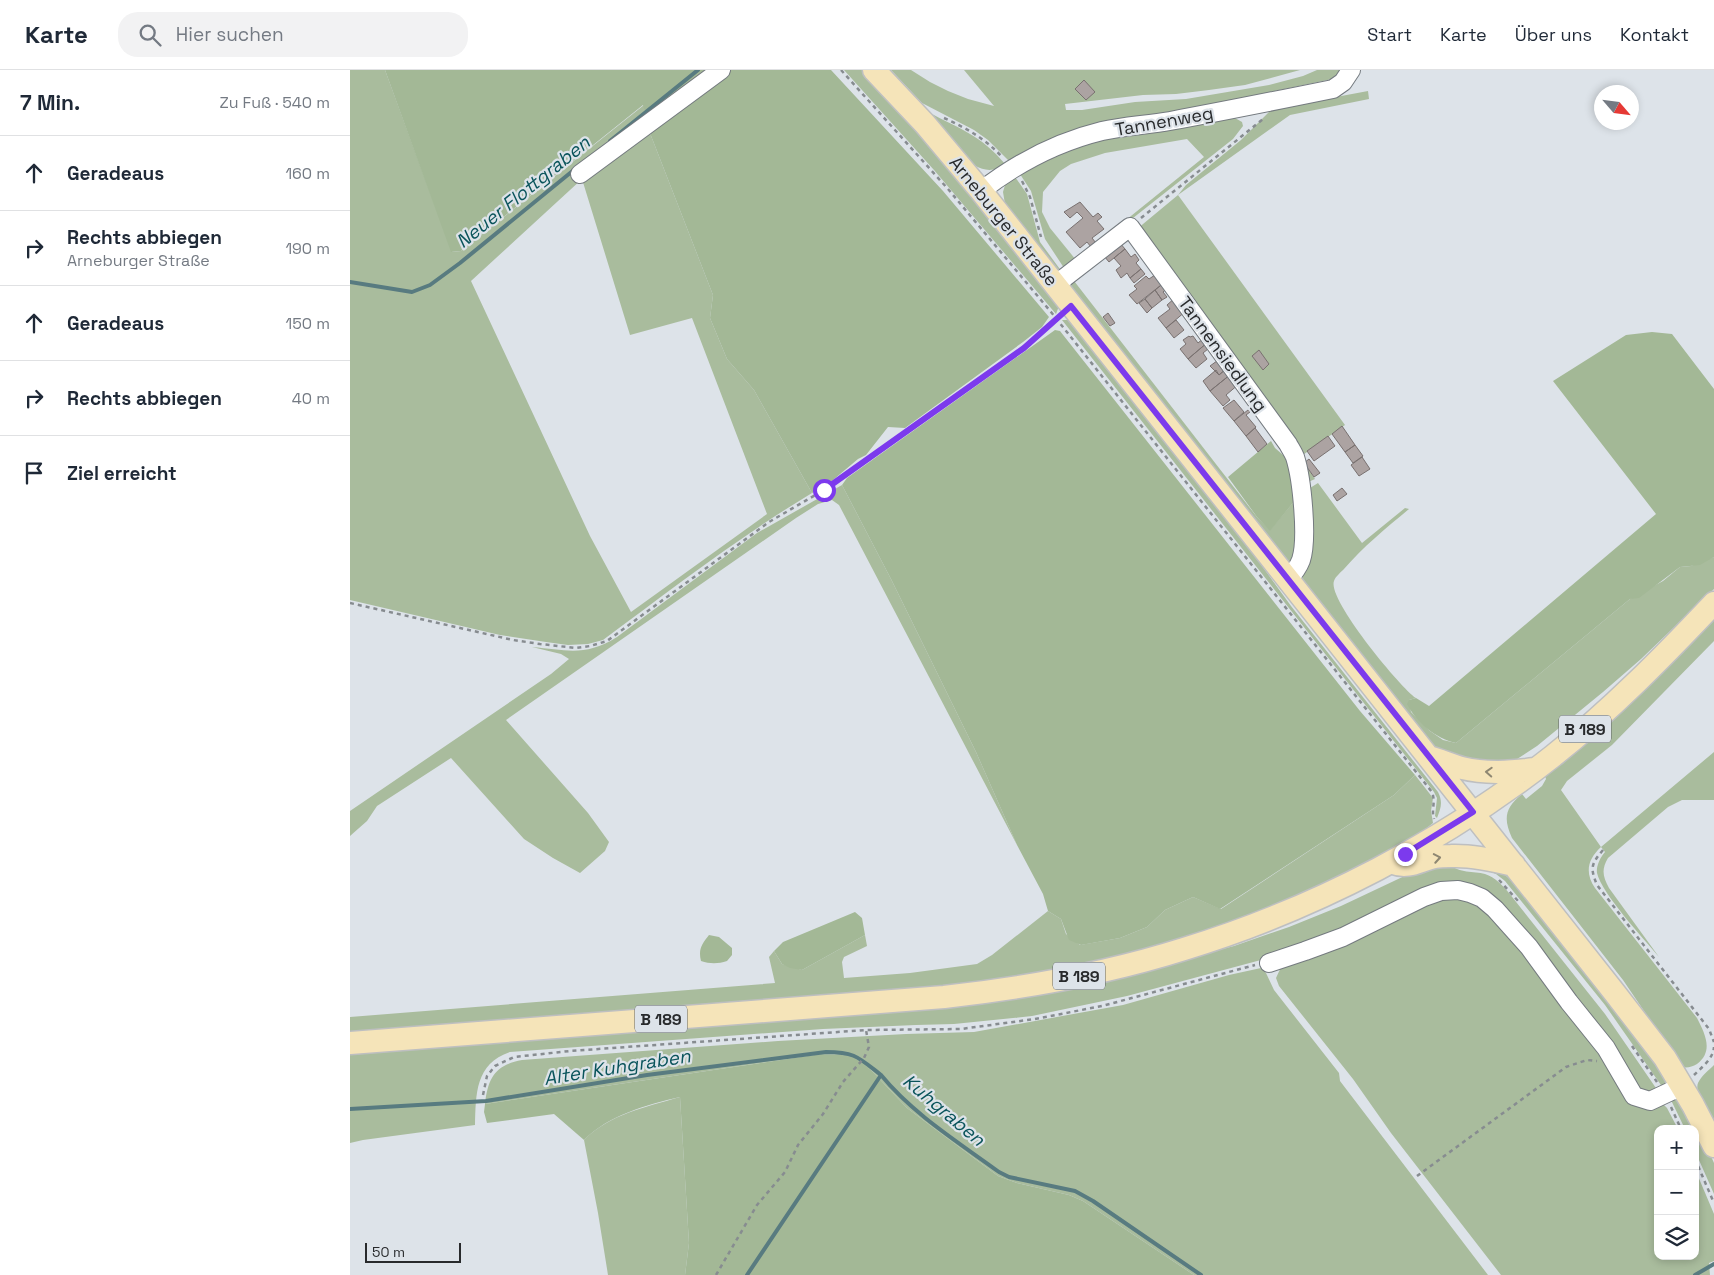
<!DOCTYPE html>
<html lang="de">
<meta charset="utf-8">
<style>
body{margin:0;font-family:"Space Grotesk",sans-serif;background:#f2f2f3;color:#1f2937}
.controls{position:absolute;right:15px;bottom:15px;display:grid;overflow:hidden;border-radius:10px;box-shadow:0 2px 8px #0003}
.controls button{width:45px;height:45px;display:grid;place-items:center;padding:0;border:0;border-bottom:1px solid #e0e1e3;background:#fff;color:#1f2937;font:25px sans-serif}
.compass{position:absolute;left:1244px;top:15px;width:45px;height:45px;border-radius:50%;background:#fff;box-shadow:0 2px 8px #0003;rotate:118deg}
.scale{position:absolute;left:15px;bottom:12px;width:96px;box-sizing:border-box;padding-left:5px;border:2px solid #282a2c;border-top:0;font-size:14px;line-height:18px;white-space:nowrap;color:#282a2c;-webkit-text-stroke:4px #dde3e9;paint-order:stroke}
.stop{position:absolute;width:15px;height:15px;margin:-11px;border:4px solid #7c3aed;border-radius:50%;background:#fff}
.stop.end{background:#7c3aed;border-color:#fff;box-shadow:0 1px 5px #0008}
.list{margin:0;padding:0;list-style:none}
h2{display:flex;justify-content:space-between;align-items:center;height:65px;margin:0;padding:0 20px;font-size:21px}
h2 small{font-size:16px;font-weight:400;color:#747a83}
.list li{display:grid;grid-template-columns:32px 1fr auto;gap:15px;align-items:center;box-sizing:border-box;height:75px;padding:0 20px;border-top:1px solid #e0e1e3}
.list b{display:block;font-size:19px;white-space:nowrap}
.list p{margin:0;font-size:16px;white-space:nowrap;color:#747a83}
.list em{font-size:16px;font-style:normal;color:#747a83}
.icon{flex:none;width:28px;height:28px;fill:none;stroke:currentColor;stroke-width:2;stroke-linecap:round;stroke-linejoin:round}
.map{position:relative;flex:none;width:1364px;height:1205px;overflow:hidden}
header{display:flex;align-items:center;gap:30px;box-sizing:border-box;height:70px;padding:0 25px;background:#fff;border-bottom:1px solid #e0e1e3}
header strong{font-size:24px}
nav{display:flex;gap:28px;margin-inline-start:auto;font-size:18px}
.search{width:350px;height:45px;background:#f2f2f3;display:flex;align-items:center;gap:12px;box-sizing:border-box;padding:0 18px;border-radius:20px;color:#747a83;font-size:19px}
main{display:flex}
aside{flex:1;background:#fff}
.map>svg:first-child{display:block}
</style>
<header>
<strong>Karte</strong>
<div class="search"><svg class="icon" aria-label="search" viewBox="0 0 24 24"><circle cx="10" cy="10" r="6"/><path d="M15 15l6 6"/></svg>Hier suchen</div>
<nav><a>Start</a><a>Karte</a><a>Über uns</a><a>Kontakt</a></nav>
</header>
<main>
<aside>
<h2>7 Min.<small>Zu Fuß · 540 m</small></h2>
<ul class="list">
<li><svg class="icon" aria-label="ahead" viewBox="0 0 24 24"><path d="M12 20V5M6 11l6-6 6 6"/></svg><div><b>Geradeaus</b></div><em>160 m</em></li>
<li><svg class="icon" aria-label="right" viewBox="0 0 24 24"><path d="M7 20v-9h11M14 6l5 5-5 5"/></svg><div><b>Rechts abbiegen</b><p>Arneburger Straße</p></div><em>190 m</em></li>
<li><svg class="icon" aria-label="ahead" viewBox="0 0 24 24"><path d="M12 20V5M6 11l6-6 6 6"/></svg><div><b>Geradeaus</b></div><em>150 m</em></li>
<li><svg class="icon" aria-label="right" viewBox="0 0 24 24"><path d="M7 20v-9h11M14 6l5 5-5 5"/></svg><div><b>Rechts abbiegen</b></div><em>40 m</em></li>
<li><svg class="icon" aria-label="arrive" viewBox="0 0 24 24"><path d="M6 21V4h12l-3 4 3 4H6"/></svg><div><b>Ziel erreicht</b></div></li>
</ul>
</aside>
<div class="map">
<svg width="1364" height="1205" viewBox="0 0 1364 1205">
<rect width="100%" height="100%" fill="#dde3e9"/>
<path fill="#a9bc9d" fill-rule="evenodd" d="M0 0H35L102 182 111 181 294 35 298 58 363 225 360 248 377 289 404 320 462 423C389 467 322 519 253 570L238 574 218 575 196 572 150 565 0 530ZM232 109 280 265 342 248 417 444 281 542 240 466 121 211Z
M494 0H513L565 55 709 236 706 244 584 100Z
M541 0H561L580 12 598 21 618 29 644 36 614 0H950L895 15 859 20 826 24 793 25 715 34 716 40H732L785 32 836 29 919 15 953 6 967 0H991L987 8 854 36 660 92 638 70 624 60 572 33Z
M1018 21 1019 29 940 45 828 125 995 355 950 387 965 409 956 413 787 159 828 125 836 115 891 70 922 39Z
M578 42C610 59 631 65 656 95 644 101 636 102 624 95Z
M878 47 885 48 892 52 893 56 883 69 778 152 776 150 854 87 837 69 755 83 721 94 710 101 693 122 692 142 700 158 726 190 716 201 695 169 681 121 668 101 744 70C788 68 835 56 878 47Z
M663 104 677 124 690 172 712 202 703 201 656 140 653 122 655 115Z
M721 207 907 447 920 460 947 428 945 493 936 494 717 218Z
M712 250H722L881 453 941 536 1088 722C1093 732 1091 738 1087 748L1085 746 1087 728 1084 722Z
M968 413 1012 473 1055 438 1059 439C1036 458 1013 477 994 499 991 502 985 507 984 511 977 529 1050 617 1066 628L1059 630 1061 642 1080 661 1093 670 1106 673 1280 529 1313 511 1330 497 1341 496 1364 487V519L1291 589 1253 622 1187 676 1164 691 1104 690 1084 677 949 509 954 420 960 418Z
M492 415 541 509 626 682 667 775 489 435 482 430 468 434 446 448 156 650 238 743 259 772 255 781 230 803 203 788 174 769 101 688 27 736 17 751 0 766V741L201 604 219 589 211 584 182 577C217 580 235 587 267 567L407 463Z
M1364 546V571L1262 675 1217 711 1211 720 1251 777 1364 682V730H1332L1318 737 1258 788C1251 800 1253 807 1259 818L1309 887C1294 869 1252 824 1247 803 1246 796 1250 788 1255 782L1251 777C1237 790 1235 803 1245 818L1347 948C1355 964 1364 981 1347 994 1342 997 1337 998 1332 997L1273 910 1162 768C1153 748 1155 738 1172 724L1176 729 1192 716 1196 709 1195 706 1268 646 1313 601Z
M1065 705 1083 728 1081 741 1083 753 1073 761 1045 778 941 832 797 882 639 914 0 965V947L425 913 419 887 424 881 432 894 452 900 515 865 517 876 494 887 492 892 494 908 560 903 627 894 642 885 698 841 711 849 716 864 730 875 770 868 797 857 815 840 843 827 871 839 1044 725Z
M1101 795C1108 803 1124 801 1135 804 1145 807 1153 816 1159 823L1255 944 1308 1021 1305 1023 1291 1022 1256 972 1113 817 948 880 777 926 682 946 604 954 566 955 473 959 160 982C125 994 126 1024 125 1055L13 1070 0 1073V981L798 898 884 876 939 857 991 836 1063 802Z
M1131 798 1149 800 1174 821 1288 965 1317 1011 1313 1018 1255 935 1155 811 1146 804Z
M1103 825 1135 836 1253 983 1280 1029 1313 1034 1317 1038 1328 1059H1308V1186H1345V1099L1364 1144V1191L1359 1193 1360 1205H1151L1041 1063 1003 1009 929 916 926 908 932 895 1024 855Z
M911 898 916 903 924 920 989 1003 990 1011 1138 1205H844L733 1131 719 1125 667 1113 648 1106 557 1038 521 1000 492 985 471 984 135 1034C138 1008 145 995 172 990L428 971 556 964 624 962 773 935 879 905Z
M1364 995V1058C1359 1048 1344 1023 1348 1013 1351 1006 1359 1000 1364 995Z
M330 1027 339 1173 335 1205H258L248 1143 234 1070C260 1044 296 1037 330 1027Z
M1320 1028H1327L1355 1073 1364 1093V1124L1345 1081V1059H1335Z"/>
<path fill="#a3b896" d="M35 0H364L297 49 293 35 111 181 101 182Z
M376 0H481L593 121 699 247 692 257 673 272 555 358 538 357 516 385 508 389 483 410 462 423 404 320 377 289 360 248 363 225 298 58Z
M705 260 710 261 1010 641 1065 705 1044 725 870 839 843 827 815 840 797 857 770 868 731 875 719 870 711 849 698 841 693 824 667 775 626 682 541 509 492 415 497 408Z
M1302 262 1322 264 1364 319V487L1350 495 1330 497 1289 528 1280 529 1106 673C1085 668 1067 653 1057 634L1059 630 1066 628 1079 636 1306 444 1203 311 1276 265Z
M921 371 925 378 940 391 947 428 920 461 907 447 878 407Z
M505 842 512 848 515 865 452 900 440 898 432 894 424 881 433 872Z
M359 865 369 867 382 878V885L377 891C368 894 360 894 351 891 348 879 352 874 359 865Z
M471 984 492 985 504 988 521 1000 557 1038 648 1106 667 1113 719 1125 733 1131 844 1205H335L339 1173 330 1027C296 1035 259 1045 234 1070L204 1044 137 1053 134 1042 135 1034Z"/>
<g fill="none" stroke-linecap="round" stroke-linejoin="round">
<path stroke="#587b80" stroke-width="4" d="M260 71 348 0
M0 212 62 222 80 215 110 193 225 99
M0 1039 136 1031 297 1005 476 982C505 982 508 987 531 1005
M397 1205 531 1005C563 1044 608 1072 649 1102L659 1107 725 1121 743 1131 851 1205
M1345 1205 1364 1194"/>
</g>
<path fill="#aca3a2" stroke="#797170" d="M734 10 745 22 736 30 725 19Z
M730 132 743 147 748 143 752 147 747 151 754 159 742 168 746 173 741 177 737 172 730 178 716 162 733 148 727 142 720 148 714 142Z
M770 173 775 179 759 192 754 186Z
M775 179 781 187 785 184 789 190 786 193 791 199 780 208 777 203 771 208 766 200 771 196 764 188Z
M791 199 795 204 784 213 780 208Z
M808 203 815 212 787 234 779 225 787 219 784 216 796 206 799 209Z
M815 212 819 217 813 222 817 227 812 230 805 220Z
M805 220 812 230 802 238 795 229Z
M826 227 836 241 816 258 808 248 820 239 817 235Z
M795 229 802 238 797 243 789 233Z
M758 243 765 253 760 256 753 247Z
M826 250 834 260 824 268 816 258Z
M839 266 840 267 843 266 848 273 855 267 858 272 838 289 830 279 836 274 833 270Z
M858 272V279L853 283 857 289 846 298 838 289Z
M909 280 919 294 913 300 902 286Z
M871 288 877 298 869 305 860 296Z
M877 298 881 304 860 321 853 311 866 300 869 305Z
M881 304 889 314 876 325 880 330 873 336 860 321Z
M884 330 894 342 884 351 873 338Z
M898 340 900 342 896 345 906 357 896 366 884 351Z
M992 356 1005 375 995 382 982 364Z
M905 358 917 374 908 382 896 366Z
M978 366 985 376 964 391 957 381Z
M1005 375 1013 386 1003 393 995 382Z
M1012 387 1020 399 1009 406 1001 395Z
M959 389 970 403 964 407 954 393Z
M992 418 997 424 987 431 983 425Z"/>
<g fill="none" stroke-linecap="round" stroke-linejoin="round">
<defs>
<path id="minor" d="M230 104 371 0
M631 121C667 93 707 72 752 61 774 56 797 55 820 51 874 41 929 30 983 19L993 12 1001 0
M705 215 780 157 938 374C940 378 943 382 945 387 952 409 958 469 951 490 948 498 943 504 938 509
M919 893 955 881 993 867 1074 827 1091 821 1108 820 1120 823 1132 828 1145 839 1179 877 1219 932 1256 978 1284 1026 1300 1031 1332 1016"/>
<path id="major" d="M524 0 575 54 631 121 1264 922 1315 988 1343 1035 1364 1076
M1079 687C1090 690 1101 695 1112 698 1136 704 1161 702 1185 699
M1043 793C1059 799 1070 790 1085 787 1090 786 1096 786 1101 786 1122 785 1144 790 1164 795
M0 973 594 927C675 918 755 904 834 879 965 839 1095 771 1203 686 1261 640 1313 587 1364 533"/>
</defs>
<use href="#minor" stroke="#747a7f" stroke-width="20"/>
<use href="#major" stroke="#bebfc0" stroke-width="25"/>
<path stroke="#878c90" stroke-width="2.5" stroke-dasharray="4 4" stroke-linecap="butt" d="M491 0 598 119 701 242 1082 722C1086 733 1081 739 1084 749
M594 48C616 58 636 69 653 88
M672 111 680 127 691 167
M791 148 913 49
M0 533 163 570 190 574 226 578 240 576 257 571 419 452 474 420 593 336 674 278 707 248
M1253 780C1241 794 1240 798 1247 815L1359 959 1364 972
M1149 810 1169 832
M1282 976 1307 1012
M1344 1005C1352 997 1363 989 1364 977
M133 1025 137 1006 145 996 164 987 220 981 516 960 611 959 685 949 752 936 905 895
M1321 1037 1331 1059
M1345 1089 1364 1133
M1067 1106 1216 997 1237 990 1247 991
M366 1205 407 1135 435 1102 448 1075 473 1044 493 1012 514 988 519 977 516 960"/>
<use href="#minor" stroke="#fff" stroke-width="18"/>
<use href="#major" stroke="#f5e4b9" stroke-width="22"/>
</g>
<defs><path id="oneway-chevron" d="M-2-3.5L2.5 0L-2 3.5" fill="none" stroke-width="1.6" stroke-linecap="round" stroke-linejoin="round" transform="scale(1.25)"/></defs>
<g stroke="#8e8772">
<use href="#oneway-chevron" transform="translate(1139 702) rotate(-177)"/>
<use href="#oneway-chevron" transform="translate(1087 788) rotate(-10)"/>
</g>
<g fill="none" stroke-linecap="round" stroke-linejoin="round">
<path stroke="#7c3aed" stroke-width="6" d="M474 420 674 278 721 236 1123 742 1055 784"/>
</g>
<g text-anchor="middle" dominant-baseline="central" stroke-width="4.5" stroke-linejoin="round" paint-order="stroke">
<g fill="#dde3e9" stroke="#5e6265" stroke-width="1">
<rect x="1209" y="645.5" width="52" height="27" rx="4"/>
<rect x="703" y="892.5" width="52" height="27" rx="4"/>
<rect x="285" y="935.5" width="52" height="27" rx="4"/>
</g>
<g font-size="16" font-weight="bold" fill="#282a2c">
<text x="1235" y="659">B 189</text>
<text x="729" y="906">B 189</text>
<text x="311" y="949">B 189</text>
</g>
<g font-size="18" fill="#282a2c" stroke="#dde3e9">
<text transform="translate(814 51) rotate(-10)">Tannenweg</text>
<text transform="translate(654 151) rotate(51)">Arneburger Straße</text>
<text transform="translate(873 284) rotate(54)">Tannensiedlung</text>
</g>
<g font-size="19" font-style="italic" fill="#0a545b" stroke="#dde3e9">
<text transform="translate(173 122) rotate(-39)">Neuer Flottgraben</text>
<text transform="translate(267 997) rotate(-9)">Alter Kuhgraben</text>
<text transform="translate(594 1040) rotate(40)">Kuhgraben</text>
</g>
</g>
</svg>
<div class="controls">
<button>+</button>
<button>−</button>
<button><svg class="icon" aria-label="layers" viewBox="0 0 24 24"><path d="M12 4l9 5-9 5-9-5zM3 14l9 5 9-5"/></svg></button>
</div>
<svg class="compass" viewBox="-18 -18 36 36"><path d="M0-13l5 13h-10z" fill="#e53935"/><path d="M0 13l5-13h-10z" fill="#747a83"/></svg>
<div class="scale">50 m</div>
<div class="stop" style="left:474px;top:420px"></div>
<div class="stop end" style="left:1055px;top:784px"></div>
</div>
</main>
